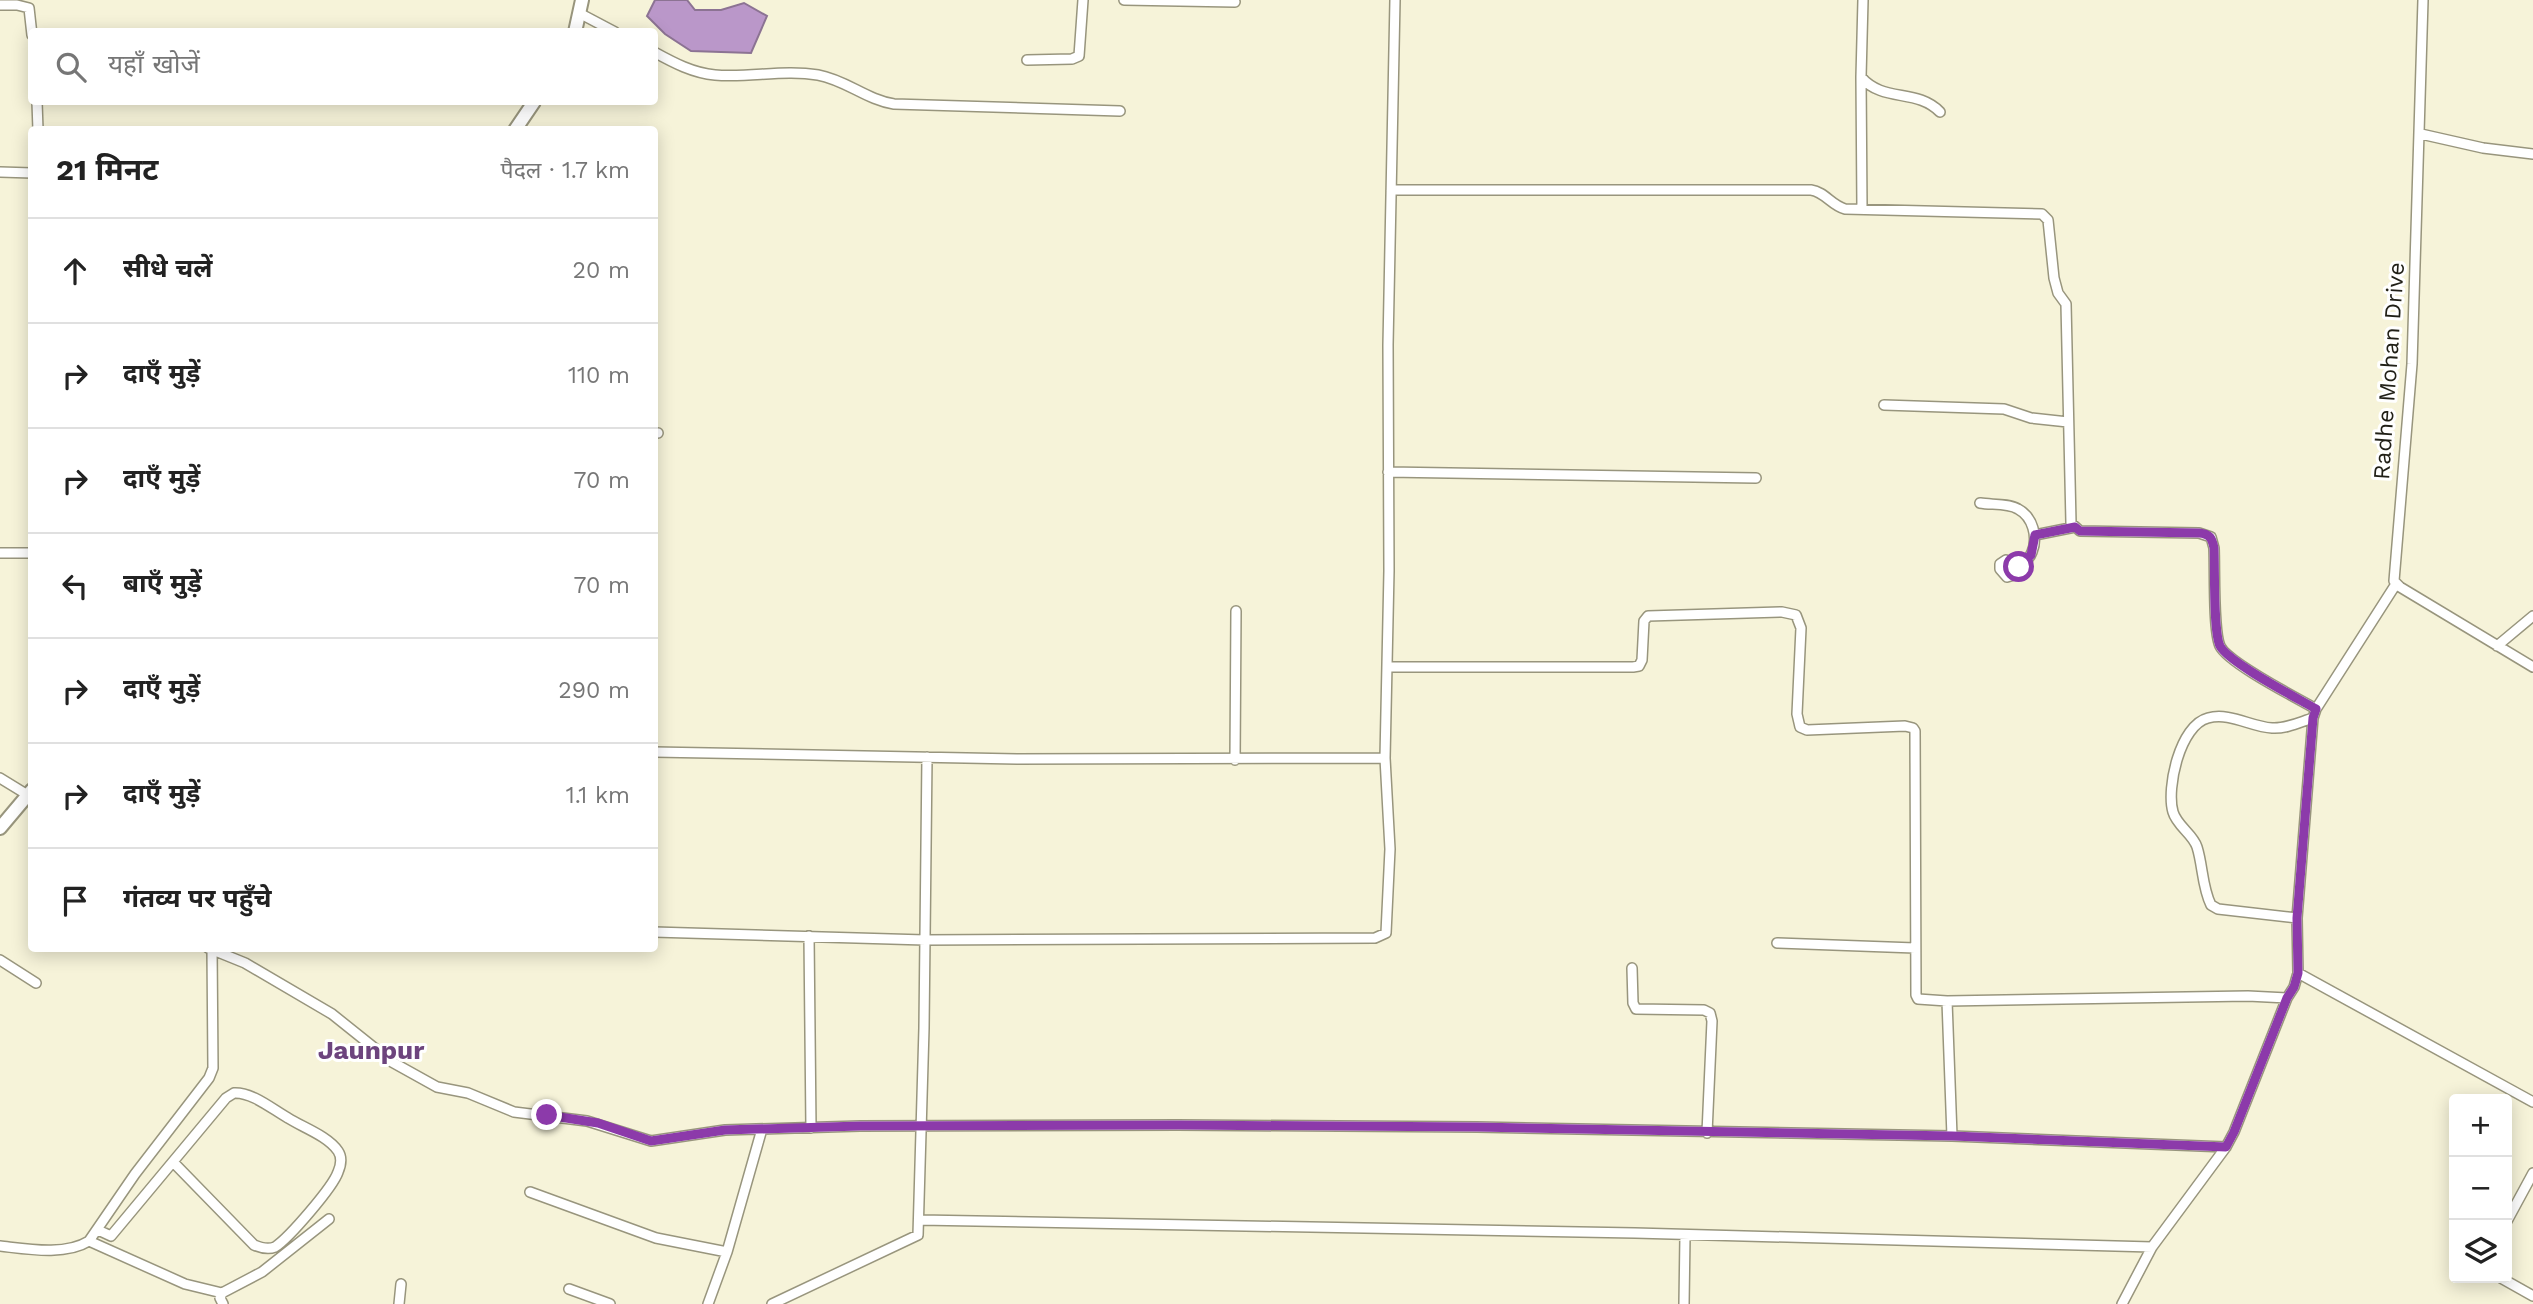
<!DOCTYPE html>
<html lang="hi">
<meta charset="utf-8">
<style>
body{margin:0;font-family:"Work Sans","Noto Sans Devanagari",sans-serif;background:#f6f6f6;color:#222}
.controls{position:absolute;right:21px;bottom:21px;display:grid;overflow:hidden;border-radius:7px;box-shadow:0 4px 18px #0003}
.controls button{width:63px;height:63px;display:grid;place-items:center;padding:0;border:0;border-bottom:2px solid #e0e0e0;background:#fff;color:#222;font:35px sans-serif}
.stop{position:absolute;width:21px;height:21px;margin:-16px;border:5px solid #8c3aaa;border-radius:50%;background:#fff}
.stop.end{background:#8c3aaa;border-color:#fff;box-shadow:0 2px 7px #0008}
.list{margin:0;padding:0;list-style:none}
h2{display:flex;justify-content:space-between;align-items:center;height:91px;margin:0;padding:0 28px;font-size:30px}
h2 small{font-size:23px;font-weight:400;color:#767676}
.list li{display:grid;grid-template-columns:46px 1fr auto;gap:21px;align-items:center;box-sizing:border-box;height:105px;padding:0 28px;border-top:2px solid #e0e0e0}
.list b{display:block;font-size:26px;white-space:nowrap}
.list em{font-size:23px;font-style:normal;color:#767676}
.icon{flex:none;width:38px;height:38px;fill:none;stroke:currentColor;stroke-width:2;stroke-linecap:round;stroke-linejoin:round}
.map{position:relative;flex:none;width:2533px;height:1304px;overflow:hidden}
.search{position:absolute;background:#fff;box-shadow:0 4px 18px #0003;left:28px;top:28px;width:630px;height:77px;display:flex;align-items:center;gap:18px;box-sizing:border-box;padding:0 24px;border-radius:7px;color:#767676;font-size:26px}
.panel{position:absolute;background:#fff;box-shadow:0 4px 18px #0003;left:28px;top:126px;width:630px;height:826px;border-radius:7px}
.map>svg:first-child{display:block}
</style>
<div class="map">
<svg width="2533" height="1304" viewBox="0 0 2533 1304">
<rect width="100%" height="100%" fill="#f6f3d9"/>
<path fill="#ba97c9" stroke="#8c7393" stroke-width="2" d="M655 0H687L695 10H721L744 3 767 16 751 53 691 51 665 34 647 16Z"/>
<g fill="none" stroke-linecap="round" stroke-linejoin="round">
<defs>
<path id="street" d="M1124 0 1235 2
M2423 0 2412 364 2394 581 2400 587 2533 667
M0 5H17L29 8 32 35
M579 13 615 32
M654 52C674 63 693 73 715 75 750 78 784 69 818 75 846 80 867 100 894 104L1120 111
M1027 60 1072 59 1079 56 1083 0
M1861 77C1883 103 1917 88 1940 112
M37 102 38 130
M2421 134 2483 148 2533 154
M0 172 32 173
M1391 190H1811C1825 192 1831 205 1845 209L2042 214 2048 220 2054 278 2058 293 2066 304 2071 523 2080 531 2199 533 2211 537 2214 548C2215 569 2213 631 2220 646 2228 663 2297 698 2316 709
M1862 209 1861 77 1863 0
M1884 405 2004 409 2031 418 2068 422
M654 433H658
M1388 472 1756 478
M1980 503C1991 505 2008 503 2018 509 2033 517 2038 537 2032 552 2029 561 2020 565 2017 574L2007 577 2000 569V564L2006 560 2019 567
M2035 535 2075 527
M0 553H32
M2497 646 2533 616
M1387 667H1633L1639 666 1642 660 1644 621 1648 616 1782 612 1796 615 1801 628 1797 714 1800 727 1807 730 1905 726 1913 728 1915 731 1916 995 1918 999 1947 1001 2248 996 2287 998
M654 752 1017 759 1385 758
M1235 760 1236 611
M0 778 31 797
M2297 918 2218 909 2211 905C2202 887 2203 866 2197 847 2193 834 2177 826 2173 812 2166 788 2180 725 2208 718 2230 712 2251 727 2272 728 2286 729 2300 722 2313 718
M654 932 925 940 1375 938 1386 933 1390 849 1385 758 1389 571 1388 345 1395 0
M809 936 811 1128
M1777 943 1915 948
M208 948 245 963 332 1014 392 1062 437 1087 468 1093 514 1112 587 1121 651 1141 725 1130 860 1126 1178 1125 1477 1127 1952 1136 2226 1147
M0 960 36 983
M1632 968 1633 1003 1636 1009 1704 1010 1710 1013 1712 1021 1707 1133
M2298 973 2533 1102
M1947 1001 1952 1136
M530 1192 656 1238 727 1252
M920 1220 1635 1233 2152 1247
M2507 1221 2533 1173
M98 1230 111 1236 226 1098 234 1093C252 1092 272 1109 288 1118 302 1127 328 1136 338 1151 342 1157 341 1165 338 1172 333 1187 289 1238 275 1247 268 1250 261 1248 254 1245L174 1163
M89 1241 185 1284 222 1293 262 1272 329 1219
M0 1246C27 1249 65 1256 89 1241L135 1174 209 1078 213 1068 212 948
M2501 1278 2533 1296
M569 1289 610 1304
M222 1293 220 1298 223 1304
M399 1304 401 1284
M708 1304 727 1252 762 1129
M772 1304 918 1235 924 1028 927 757
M1684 1304 1685 1236
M2122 1304 2152 1247 2226 1147 2234 1132 2287 998 2294 987 2298 973 2297 918 2313 718 2316 709 2396 584"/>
<path id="secondary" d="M575 32 582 0
M515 130 534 102
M0 828 32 790"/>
</defs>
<use href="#street" stroke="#98957d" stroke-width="12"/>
<use href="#secondary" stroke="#98957d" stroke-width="16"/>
<use href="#street" stroke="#fff" stroke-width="9"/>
<use href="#secondary" stroke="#fff" stroke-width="12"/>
</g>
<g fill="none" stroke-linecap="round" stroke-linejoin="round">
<path stroke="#8c3aaa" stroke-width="9" d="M547 1115 598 1123 651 1141 725 1130 860 1126 1178 1125 1477 1127 1952 1136 2226 1147 2234 1132 2287 998 2294 987 2298 973 2297 918 2313 718 2316 709C2297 698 2229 663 2220 646 2213 631 2215 569 2214 548 2212 538 2210 534 2199 533L2080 531 2075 527 2035 535 2031 555 2019 567"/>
</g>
<g text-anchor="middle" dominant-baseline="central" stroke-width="6" stroke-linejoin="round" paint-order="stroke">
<g font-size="23" fill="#201f16" stroke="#fff">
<text transform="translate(2389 371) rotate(-86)">Radhe Mohan Drive</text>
</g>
<g font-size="26" font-weight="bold" fill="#6d447d" stroke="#fff">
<text x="371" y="1050">Jaunpur</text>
</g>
</g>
</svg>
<div class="controls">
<button>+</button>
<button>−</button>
<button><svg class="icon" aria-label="layers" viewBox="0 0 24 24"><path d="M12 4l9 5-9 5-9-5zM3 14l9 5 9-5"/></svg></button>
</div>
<div class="stop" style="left:2019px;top:567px"></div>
<div class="stop end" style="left:547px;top:1115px"></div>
<div class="search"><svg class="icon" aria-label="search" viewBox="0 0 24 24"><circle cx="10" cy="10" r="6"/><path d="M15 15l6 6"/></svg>यहाँ खोजें</div>
<section class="panel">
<h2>21 मिनट<small>पैदल · 1.7 km</small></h2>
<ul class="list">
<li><svg class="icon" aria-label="ahead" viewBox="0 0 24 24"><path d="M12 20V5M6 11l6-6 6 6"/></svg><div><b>सीधे चलें</b></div><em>20 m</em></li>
<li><svg class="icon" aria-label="right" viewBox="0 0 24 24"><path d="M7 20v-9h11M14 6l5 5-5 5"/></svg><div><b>दाएँ मुड़ें</b></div><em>110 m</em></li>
<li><svg class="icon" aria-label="right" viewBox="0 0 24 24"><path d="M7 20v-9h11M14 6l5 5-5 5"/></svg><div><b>दाएँ मुड़ें</b></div><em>70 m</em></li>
<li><svg class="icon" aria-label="left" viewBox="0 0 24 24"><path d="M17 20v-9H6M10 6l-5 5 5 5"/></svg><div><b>बाएँ मुड़ें</b></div><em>70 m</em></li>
<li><svg class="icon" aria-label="right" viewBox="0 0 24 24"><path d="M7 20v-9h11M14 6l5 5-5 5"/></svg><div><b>दाएँ मुड़ें</b></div><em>290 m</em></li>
<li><svg class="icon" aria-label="right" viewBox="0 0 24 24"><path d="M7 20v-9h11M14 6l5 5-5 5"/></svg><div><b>दाएँ मुड़ें</b></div><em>1.1 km</em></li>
<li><svg class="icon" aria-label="arrive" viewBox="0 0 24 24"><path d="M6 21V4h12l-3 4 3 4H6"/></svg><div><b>गंतव्य पर पहुँचे</b></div></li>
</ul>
</section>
</div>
